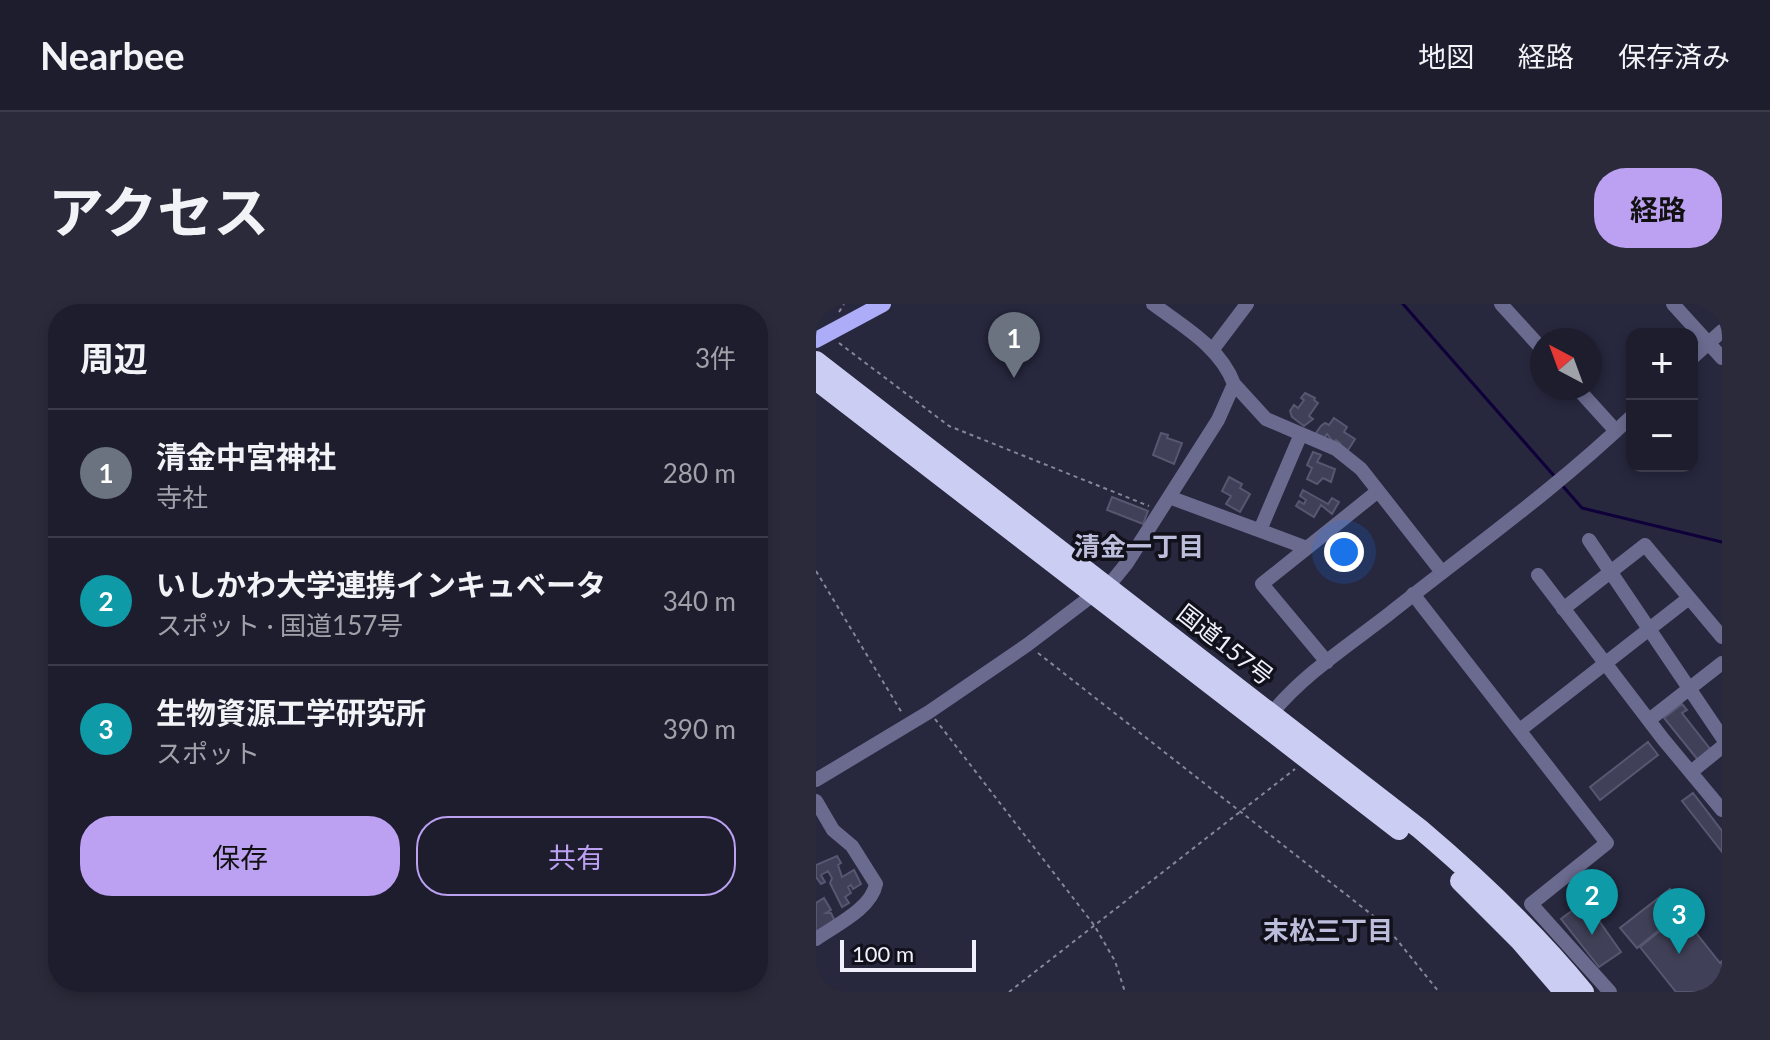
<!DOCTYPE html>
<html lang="ja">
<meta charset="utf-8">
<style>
body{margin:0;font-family:Lato,"Noto Sans JP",sans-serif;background:#2a2a3a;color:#f1f3f6}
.controls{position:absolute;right:24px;top:24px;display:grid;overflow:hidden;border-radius:16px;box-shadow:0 4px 12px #0003}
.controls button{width:72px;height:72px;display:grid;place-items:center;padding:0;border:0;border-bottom:2px solid #3b3b4a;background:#1d1d2e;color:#f1f3f6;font:40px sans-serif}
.compass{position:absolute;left:714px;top:24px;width:72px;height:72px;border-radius:50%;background:#1d1d2e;box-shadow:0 4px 12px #0003;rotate:319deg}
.scale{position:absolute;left:24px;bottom:20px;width:136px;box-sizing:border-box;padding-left:8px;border:4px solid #f0f0fd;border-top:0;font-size:22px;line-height:28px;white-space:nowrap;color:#f0f0fd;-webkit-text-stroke:6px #11111b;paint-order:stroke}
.you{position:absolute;left:528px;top:248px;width:28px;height:28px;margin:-20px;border:6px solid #fff;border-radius:50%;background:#1a73e8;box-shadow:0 0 0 12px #1a73e833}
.badge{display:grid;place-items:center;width:52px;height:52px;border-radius:50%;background:#bca0f2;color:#fff;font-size:26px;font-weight:700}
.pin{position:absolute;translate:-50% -66px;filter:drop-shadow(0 2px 4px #0008)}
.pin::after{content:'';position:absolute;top:42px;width:28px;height:24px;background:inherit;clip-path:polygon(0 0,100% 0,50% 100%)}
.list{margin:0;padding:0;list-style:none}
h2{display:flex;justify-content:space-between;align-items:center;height:104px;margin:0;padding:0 32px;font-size:34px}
h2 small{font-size:26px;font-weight:400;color:#a0a2aa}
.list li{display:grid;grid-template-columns:52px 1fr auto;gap:24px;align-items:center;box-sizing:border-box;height:128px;padding:0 32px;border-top:2px solid #3b3b4a}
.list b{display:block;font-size:30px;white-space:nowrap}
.list p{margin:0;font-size:26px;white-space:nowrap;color:#a0a2aa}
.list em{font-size:26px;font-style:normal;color:#a0a2aa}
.actions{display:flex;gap:16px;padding:24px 32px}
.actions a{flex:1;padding:18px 0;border:2px solid #bca0f2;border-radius:32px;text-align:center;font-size:28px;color:#bca0f2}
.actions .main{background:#bca0f2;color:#111}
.map{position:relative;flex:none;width:906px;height:688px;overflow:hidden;border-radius:32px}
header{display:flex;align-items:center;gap:48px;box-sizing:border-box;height:112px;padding:0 40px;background:#1d1d2e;border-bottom:2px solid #3b3b4a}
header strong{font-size:38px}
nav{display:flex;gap:44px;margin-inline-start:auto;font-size:28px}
.intro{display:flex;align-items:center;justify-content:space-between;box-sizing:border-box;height:192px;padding:0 48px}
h1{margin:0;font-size:56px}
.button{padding:20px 36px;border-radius:32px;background:#bca0f2;color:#111;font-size:28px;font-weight:700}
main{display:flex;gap:48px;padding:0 48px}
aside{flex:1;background:#1d1d2e;border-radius:32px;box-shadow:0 4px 12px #0003}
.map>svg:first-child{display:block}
</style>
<header>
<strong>Nearbee</strong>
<nav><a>地図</a><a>経路</a><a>保存済み</a></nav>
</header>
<div class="intro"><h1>アクセス</h1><a class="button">経路</a></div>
<main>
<aside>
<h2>周辺<small>3件</small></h2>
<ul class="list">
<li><span class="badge" style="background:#6b7280">1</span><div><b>清金中宮神社</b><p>寺社</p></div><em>280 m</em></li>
<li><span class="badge" style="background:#0f9aa8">2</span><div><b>いしかわ大学連携インキュベータ</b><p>スポット · 国道157号</p></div><em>340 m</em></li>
<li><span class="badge" style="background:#0f9aa8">3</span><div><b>生物資源工学研究所</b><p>スポット</p></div><em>390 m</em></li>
</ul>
<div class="actions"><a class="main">保存</a><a>共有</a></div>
</aside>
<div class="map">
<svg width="906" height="688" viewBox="0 0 906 688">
<rect width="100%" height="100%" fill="#27273e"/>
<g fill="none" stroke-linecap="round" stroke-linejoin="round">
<path stroke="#0f0039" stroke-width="3" d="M587 0 740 174
M745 180 766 204 906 238"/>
</g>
<path fill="#404058" stroke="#575771" stroke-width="2" d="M489 89 499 94 498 96 502 99 493 112 497 115 488 122 476 113 474 107 478 101 482 104 488 96 485 94Z
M518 114 531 123 528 128 539 135 529 151 523 142 524 139 520 136 518 139 511 130 505 139 497 133 505 122 509 119 513 121Z
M345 129 352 131 351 134 366 139 358 160 337 151Z
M497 148 505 151 501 158 519 165 515 178 507 174 501 180 491 175 496 164 491 161Z
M413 173 426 180 424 184 434 190 424 208 410 200 415 192 406 187Z
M487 186 512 200 516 194 523 198 516 210 505 201 498 213 480 202 483 197 488 200 490 196 484 192Z
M296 193 332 207 327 220 291 206Z
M866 400 871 406 866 409 895 446 882 456 848 414Z
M832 438 842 451 784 496 774 483Z
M877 489 906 527V548L866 497Z
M21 552 25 559 22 561 26 573 38 566 45 580 37 585 35 581 32 583 35 589 29 593 33 599 26 603 14 579 16 574 12 567 5 571 9 578 5 580 0 573V561Z
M854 585 870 604 821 644 804 624Z
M8 594 15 606 10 609H15L19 617 0 629V599Z
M769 597 805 648 783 663 745 615Z
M865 610 904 659 906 657V674L898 680 900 684 895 688 891 685 888 688H860L824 643Z"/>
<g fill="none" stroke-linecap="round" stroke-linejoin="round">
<path stroke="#868699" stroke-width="2" stroke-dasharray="4 4" stroke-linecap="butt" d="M23 8 28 0
M23 39 133 122 333 202
M0 267 86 409
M222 349 569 621 623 688
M119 415 278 621 299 657 309 688
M193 688 479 465"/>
<path stroke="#6b6b90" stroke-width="14" d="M685 0 726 45
M857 0 906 54
M397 45 431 0
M876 54 906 27
M418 80 450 115 520 145 545 165 625 267
M761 84 800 127
M353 193 491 244 446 280 511 358
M444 226 485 130
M773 236 906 433
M491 244 562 187
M722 271 847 435 906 506
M597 290 791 539 715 600 794 688
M747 305 829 241 906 333
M456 409C488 370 533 341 573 310 655 245 741 184 816 112
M833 416 906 359
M709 422 873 294
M875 468 906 443
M0 476 113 408 211 341 298 275 311 259 402 116 418 80C404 43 368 23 337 0
M0 497 17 526 36 542 60 580C55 605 20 621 0 635"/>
<path stroke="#acacf8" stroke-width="16" d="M0 36 67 0"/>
<path stroke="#cccdf2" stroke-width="20" d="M0 57 604 525C663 575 719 628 768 688
M0 76 583 526
M644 577 704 637 748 688"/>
</g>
<g text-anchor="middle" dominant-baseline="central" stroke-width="7" stroke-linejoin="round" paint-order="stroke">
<g font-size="24" fill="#f0f0fd" stroke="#11111b">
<text transform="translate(410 340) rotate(38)">国道157号</text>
</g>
<g font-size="26" font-weight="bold" fill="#bdbedb" stroke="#11111b">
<text x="323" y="242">清金一丁目</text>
<text x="512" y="626">末松三丁目</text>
</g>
</g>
</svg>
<div class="controls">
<button>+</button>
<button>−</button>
</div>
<svg class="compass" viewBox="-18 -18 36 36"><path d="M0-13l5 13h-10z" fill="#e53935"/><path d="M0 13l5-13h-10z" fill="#a0a2aa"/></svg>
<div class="scale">100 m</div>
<div class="you"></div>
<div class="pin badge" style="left:198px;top:74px;background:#6b7280">1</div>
<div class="pin badge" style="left:776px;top:631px;background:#0f9aa8">2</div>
<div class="pin badge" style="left:863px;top:650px;background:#0f9aa8">3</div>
</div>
</main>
